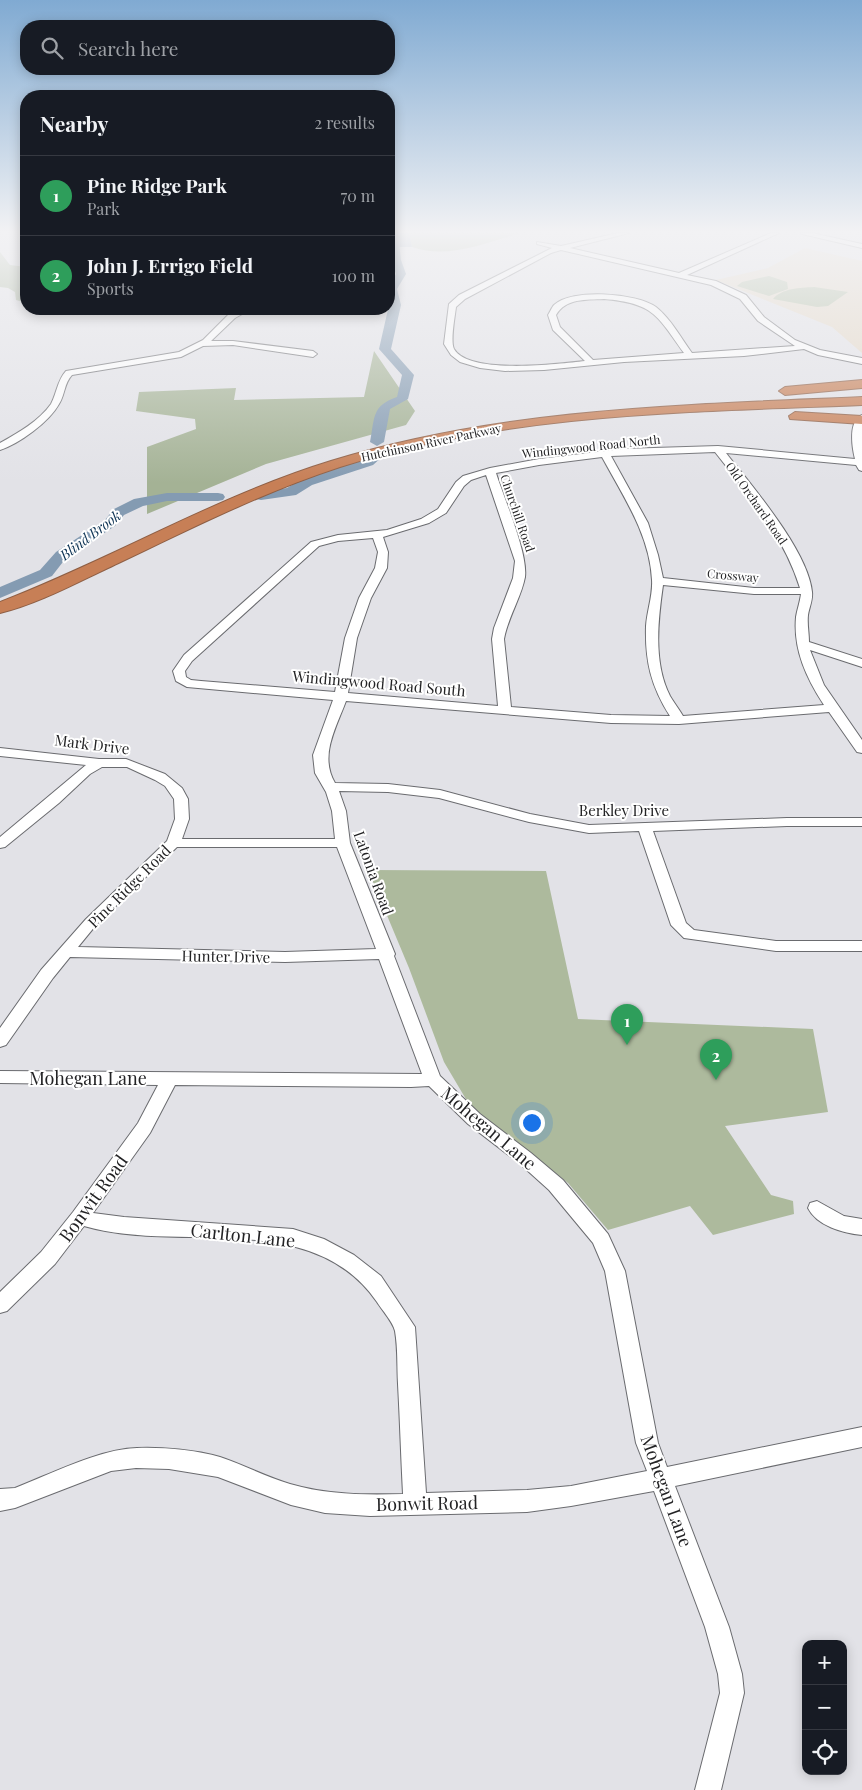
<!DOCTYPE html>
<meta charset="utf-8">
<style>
body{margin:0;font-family:"Playfair Display",serif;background:#20242c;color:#f1f3f6}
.controls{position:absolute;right:15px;bottom:15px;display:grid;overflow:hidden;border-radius:10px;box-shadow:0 2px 12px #0003}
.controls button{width:45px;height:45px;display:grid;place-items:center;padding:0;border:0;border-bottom:1px solid #363941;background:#171b24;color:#f1f3f6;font:25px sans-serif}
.you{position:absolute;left:531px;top:1122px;width:18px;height:18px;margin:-12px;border:4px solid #fff;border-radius:50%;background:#1a73e8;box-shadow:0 0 0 8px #1a73e833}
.badge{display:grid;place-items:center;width:32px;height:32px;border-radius:50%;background:#8549bf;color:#fff;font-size:16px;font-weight:700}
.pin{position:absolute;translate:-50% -41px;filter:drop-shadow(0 1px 2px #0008)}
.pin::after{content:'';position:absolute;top:26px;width:18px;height:15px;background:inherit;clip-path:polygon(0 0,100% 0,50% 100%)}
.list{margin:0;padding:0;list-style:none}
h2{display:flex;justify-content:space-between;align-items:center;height:65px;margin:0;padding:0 20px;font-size:21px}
h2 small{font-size:16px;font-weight:400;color:#9ea1a6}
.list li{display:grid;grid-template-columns:32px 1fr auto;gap:15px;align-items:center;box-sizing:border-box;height:80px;padding:0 20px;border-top:1px solid #363941}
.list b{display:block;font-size:19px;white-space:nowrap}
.list p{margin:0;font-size:16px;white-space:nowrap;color:#9ea1a6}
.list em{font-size:16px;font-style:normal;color:#9ea1a6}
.icon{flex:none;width:28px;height:28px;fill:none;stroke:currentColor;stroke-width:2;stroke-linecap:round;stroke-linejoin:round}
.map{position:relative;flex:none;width:862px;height:1790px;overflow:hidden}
.search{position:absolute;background:#171b24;box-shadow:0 2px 12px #0003;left:20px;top:20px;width:375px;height:55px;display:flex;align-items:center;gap:12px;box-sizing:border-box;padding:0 18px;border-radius:20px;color:#9ea1a6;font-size:19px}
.panel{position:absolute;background:#171b24;box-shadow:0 2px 12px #0003;left:20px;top:90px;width:375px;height:225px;border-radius:20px}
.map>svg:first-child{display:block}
</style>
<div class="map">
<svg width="862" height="1790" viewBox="0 0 862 1790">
<rect width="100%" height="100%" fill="#e2e2e7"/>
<path fill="#e4d7c4" d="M805 248 862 261V353L832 327 716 280 768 268Z"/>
<path fill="#adba9d" d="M409 233H522C486 242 449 260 412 247Z
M769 276 787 282 788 289 769 296 737 286 742 282Z
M814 287 848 292 828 306 817 307 773 299C782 288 800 288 814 287Z
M368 870 546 871 578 1019 813 1029 828 1112 725 1126 771 1195 793 1201 794 1214 713 1235 690 1206 608 1230 568 1183 470 1106 444 1062 409 968Z"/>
<path fill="#a4b295" d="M0 252 10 265 26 267V303L16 300 15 292 8 288 0 287Z
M374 351 415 411 406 425 266 464 147 514V447L196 429 195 419 136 411 139 392 236 388 234 400 364 397Z"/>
<path fill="#849bb2" d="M389 233H409L412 247H389Z"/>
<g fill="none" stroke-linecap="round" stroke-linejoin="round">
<path fill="#849bb2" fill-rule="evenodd" d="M389 233H398L401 260 406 274 397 289 401 305 391 349 414 375 408 399 390 409 384 442 377 446 370 442C375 418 371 406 397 397L402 375 379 349 389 305V285L396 274 391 260Z
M376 452 383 456 373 465 312 485 296 495 261 500 256 499 254 496 256 493 287 488 302 479 363 459Z
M167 493H218L223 494 225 497 223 500 218 501H167L143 506 124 515 115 526 66 558 52 576 0 598V587L40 570 56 552 105 520 114 509 134 499Z"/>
<defs>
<path id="minor" d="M618 233H629L570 248 679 273 771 233H779L687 275 716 281 746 295 764 317 795 340 820 350 862 358V364L818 355 804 349 744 356 624 362 544 370 505 371 480 368 460 362 451 355 444 344 449 304 459 295 552 248 537 244V242L561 246ZM561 250 711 285 740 299 758 321 795 346 692 353C681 338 671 319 656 307 637 293 571 288 554 305 552 307 550 312 548 315L553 330 585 361C558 364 469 375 454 349 450 341 455 316 456 307L465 299 551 253ZM604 299C653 303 657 315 684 353L593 360 560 327 556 315C566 298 586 300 604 299Z
M801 233H812L862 244V248L802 234Z
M237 311 244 313 235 318 211 341H233L313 351 317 354 313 357 233 345 203 346 181 357 72 375C64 383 65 395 59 404 49 422 19 444 0 450V443C18 433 39 421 51 404 57 393 57 381 66 371L179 352 203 340 229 314Z
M862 415V471L859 470 856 465 726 453C752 486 808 551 812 592 813 600 809 608 808 615 807 624 809 633 809 642L862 659V667L810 650 824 685 862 740V753L857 752 829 712 679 724 611 723 346 701C336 728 319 756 335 783L388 784 440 790 530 814 589 825 787 818H862V826H787L653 831 686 923 694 930 776 941H862V951H776L684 938 671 925 639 831 589 833 529 822 439 798 388 792 339 791 346 811 350 843 395 954 394 956 440 1076 480 1114 531 1153 563 1180 608 1234 625 1271 658 1443 667 1467 862 1427V1447L675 1486 729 1627 742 1674 744 1693 721 1790H695L720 1693 718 1674 705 1627 654 1491 571 1506 527 1512 370 1516 325 1513 291 1505 218 1477 169 1469 136 1468 111 1471 15 1508 0 1511V1489L15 1488C51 1474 99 1449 137 1448 162 1447 196 1450 220 1457 244 1465 266 1477 290 1484 327 1495 366 1495 403 1494 401 1457 400 1420 398 1384 397 1367 398 1348 395 1331 393 1322 382 1310 377 1302 312 1207 178 1254 84 1226L55 1264 7 1311 0 1313V1292L41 1252 73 1212 138 1123 158 1085 0 1083V1071L422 1074 379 959 285 962 70 957 53 978 6 1045 0 1047V1028L41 970 86 919 167 841 175 819 174 799 165 786 155 780 127 767H102L90 774 59 803 5 847 0 848V837L86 765 0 756V748L99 759H126L165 774 182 788 188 799 189 819 182 839H335L332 811 326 792 315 773 313 755 333 700 187 687 176 681 173 671 184 655 311 542 338 535 387 530 421 519 438 509 456 482 463 476 490 468 539 459 622 449 718 446 855 459C852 447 848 421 862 415ZM715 452C748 494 784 536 800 588H754L663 578 658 555 648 523 611 456ZM602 457C623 496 650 535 652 580 653 595 647 611 646 626 645 661 651 686 670 716L611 715 511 707 504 639C508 617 521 598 525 577 528 553 504 498 496 473L539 465ZM486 475 515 561 513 578 494 628 492 639 498 706 348 693 357 638 371 598 387 568 388 552 383 537 429 523 446 513 464 486 471 480ZM373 538 378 552 375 568 359 598 345 638 335 692 201 681 191 680 186 677 185 671 192 661 319 546 338 541ZM663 585 754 594H801C800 602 797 610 796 617 793 650 807 679 824 705L683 716C679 709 674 703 670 696 653 663 658 620 663 585ZM177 847H337L376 949 285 952 78 947 96 925ZM175 1085 411 1087 429 1086 468 1124 519 1163 549 1190 593 1243 605 1271 636 1443 647 1471 571 1486 527 1490 426 1493 415 1327 381 1276 354 1255 324 1239 293 1229 124 1217 93 1213 150 1133Z
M817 1201 844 1216 862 1219V1235C843 1233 817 1226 808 1208L810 1203Z"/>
<path id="highway" d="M862 380V388L785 395 779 391 785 387Z
M862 397V405C687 412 508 413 340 467 260 493 184 532 108 568 74 584 37 604 0 613V602C112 559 217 496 331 461 504 408 683 405 862 397Z
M795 412 862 416V424L790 419 789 416Z"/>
</defs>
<use href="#minor" stroke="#6a6b6f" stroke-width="2"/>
<use href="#highway" stroke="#8e5f45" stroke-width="2"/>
<use href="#minor" fill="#fff" fill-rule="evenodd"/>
<use href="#highway" fill="#c77f56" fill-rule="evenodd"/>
</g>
<linearGradient id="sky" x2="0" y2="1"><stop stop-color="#80aad2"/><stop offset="0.48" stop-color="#f2f2f4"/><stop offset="1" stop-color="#f2f2f4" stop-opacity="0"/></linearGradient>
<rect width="862" height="483" fill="url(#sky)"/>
<g text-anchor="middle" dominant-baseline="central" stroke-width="4" stroke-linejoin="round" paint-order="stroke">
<g font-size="12" fill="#232325" stroke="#fff">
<text transform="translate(431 442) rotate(-12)">Hutchinson River Parkway</text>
<text transform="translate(591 446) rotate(-6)">Windingwood Road North</text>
<text transform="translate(757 503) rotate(55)">Old Orchard Road</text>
<text transform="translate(518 513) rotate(71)">Churchill Road</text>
<text transform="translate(733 575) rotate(5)">Crossway</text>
</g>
<g font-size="14" font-style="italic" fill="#0c3253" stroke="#fff">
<text transform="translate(90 535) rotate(-37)">Blind Brook</text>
</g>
<g font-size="15" fill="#232325" stroke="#fff">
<text transform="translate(379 683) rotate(5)">Windingwood Road South</text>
<text transform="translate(92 744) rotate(7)">Mark Drive</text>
<text x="624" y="810">Berkley Drive</text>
<text transform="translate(374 873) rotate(70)">Latonia Road</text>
<text transform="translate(129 886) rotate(-45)">Pine Ridge Road</text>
<text transform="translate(226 956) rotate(1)">Hunter Drive</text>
</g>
<g font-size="18" fill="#232325" stroke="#fff">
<text x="88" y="1078">Mohegan Lane</text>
<text transform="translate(489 1128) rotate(40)">Mohegan Lane</text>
<text transform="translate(93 1198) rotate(-54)">Bonwit Road</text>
<text transform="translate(243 1235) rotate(6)">Carlton Lane</text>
<text transform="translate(667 1491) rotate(70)">Mohegan Lane</text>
<text transform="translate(427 1503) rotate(-1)">Bonwit Road</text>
</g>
</g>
</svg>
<div class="controls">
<button>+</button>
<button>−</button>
<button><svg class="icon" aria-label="locate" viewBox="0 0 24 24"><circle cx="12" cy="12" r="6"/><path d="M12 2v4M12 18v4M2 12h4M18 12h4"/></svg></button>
</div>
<div class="you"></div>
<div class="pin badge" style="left:627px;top:1045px;background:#2e9e5b">1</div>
<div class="pin badge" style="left:716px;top:1080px;background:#2e9e5b">2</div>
<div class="search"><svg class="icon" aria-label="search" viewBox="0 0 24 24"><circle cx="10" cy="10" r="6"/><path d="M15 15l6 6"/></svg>Search here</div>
<section class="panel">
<h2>Nearby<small>2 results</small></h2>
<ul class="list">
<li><span class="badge" style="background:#2e9e5b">1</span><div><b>Pine Ridge Park</b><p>Park</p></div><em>70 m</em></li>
<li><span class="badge" style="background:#2e9e5b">2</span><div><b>John J. Errigo Field</b><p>Sports</p></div><em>100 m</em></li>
</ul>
</section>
</div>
